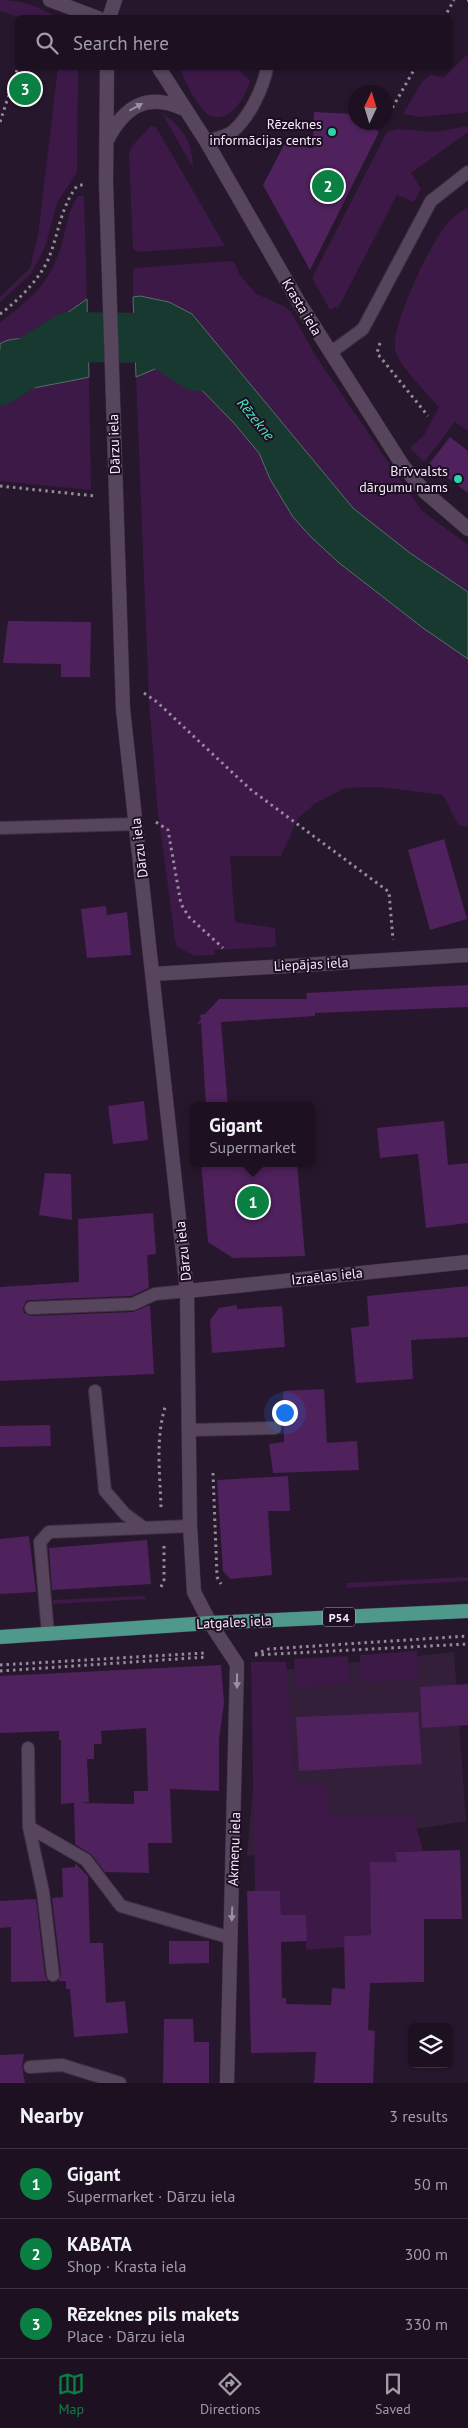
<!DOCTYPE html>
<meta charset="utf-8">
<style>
body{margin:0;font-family:"PT Sans",sans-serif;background:#2a1f2e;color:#f1f3f6}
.controls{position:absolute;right:15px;bottom:15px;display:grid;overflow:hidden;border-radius:8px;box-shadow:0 1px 4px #0004}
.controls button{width:45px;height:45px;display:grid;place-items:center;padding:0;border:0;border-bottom:1px solid #3b313f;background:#1d1121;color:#f1f3f6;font:25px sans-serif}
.compass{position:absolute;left:348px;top:85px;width:45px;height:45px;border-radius:50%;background:#1d1121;box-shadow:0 1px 4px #0004;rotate:4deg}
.you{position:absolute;left:284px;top:1412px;width:18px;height:18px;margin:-12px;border:4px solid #fff;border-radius:50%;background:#1a73e8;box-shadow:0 0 0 8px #1a73e833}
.badge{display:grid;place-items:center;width:32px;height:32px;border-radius:50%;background:#0b8043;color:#fff;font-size:16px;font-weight:700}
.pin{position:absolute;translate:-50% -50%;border:2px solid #fff;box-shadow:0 1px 5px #0006}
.popup{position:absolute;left:190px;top:1102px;width:125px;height:65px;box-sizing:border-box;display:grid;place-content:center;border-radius:8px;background:#1d1121;filter:drop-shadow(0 1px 4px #0005);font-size:16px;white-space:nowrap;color:#a09da5}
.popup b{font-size:19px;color:#f1f3f6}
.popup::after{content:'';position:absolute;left:50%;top:100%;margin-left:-10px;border:10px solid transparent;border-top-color:#1d1121}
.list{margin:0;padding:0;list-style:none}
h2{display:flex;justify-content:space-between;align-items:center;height:65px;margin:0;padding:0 20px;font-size:21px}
h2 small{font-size:16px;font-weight:400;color:#a09da5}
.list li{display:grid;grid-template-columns:32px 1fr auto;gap:15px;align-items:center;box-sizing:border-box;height:70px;padding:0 20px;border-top:1px solid #3b313f}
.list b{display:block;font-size:19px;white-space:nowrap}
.list p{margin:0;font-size:16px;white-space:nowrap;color:#a09da5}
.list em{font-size:16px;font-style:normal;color:#a09da5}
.icon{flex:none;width:28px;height:28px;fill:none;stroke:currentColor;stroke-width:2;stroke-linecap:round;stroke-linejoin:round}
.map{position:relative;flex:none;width:468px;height:2083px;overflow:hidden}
.search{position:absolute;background:#1d1121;box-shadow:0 1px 4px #0004;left:15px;right:15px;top:15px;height:55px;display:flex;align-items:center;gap:12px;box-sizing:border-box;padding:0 18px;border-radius:8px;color:#a09da5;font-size:19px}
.sheet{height:275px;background:#1d1121}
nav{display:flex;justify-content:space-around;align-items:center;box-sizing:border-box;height:70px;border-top:1px solid #3b313f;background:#1d1121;font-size:14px;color:#a09da5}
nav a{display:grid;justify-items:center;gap:2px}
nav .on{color:#0b8043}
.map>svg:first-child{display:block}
</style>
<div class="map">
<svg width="468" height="2083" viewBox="0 0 468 2083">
<rect width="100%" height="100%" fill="#27172c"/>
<path fill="#331f3a" d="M454 1652 466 1821 247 1856 264 1672Z"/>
<path fill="#3d1947" d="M0 0C20 0 39 6 56 17H19L0 11Z
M468 54V112L422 117 403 114 422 82 430 75 444 77Z
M58 68H77L78 72 77 172 57 203 45 247 31 274 0 302V297L30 268 38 235Z
M179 68H236L250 81C247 92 240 104 232 111 205 135 189 86 179 68Z
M162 113C183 127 193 143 193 168Z
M151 126 156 127 225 246 138 252 133 249 129 153 132 146Z
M468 126V132L411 173 421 189 414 202 397 195 338 308 335 307 330 310 312 278 387 132 398 129 434 132Z
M78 196H84L87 299C67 312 49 328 27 337 17 340 8 338 0 344V323C29 299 47 288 60 250 66 232 67 212 78 196Z
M468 207V431L455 422 424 462 410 448 424 435 439 407C428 394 397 364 395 349 392 323 430 244 447 224 452 217 461 212 468 207Z
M229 261 234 262 240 275 256 294 284 306 291 312 315 355 421 510 468 545V592L410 553 353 508 192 314 150 298 133 297V272L135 268Z
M162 366 183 371 233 422 259 453 270 479 311 537 338 562 423 628 468 659V827L458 825 443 795 380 787 345 788 316 803 298 818 281 856H230L235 922 275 928 276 947 215 950 214 955 195 956 177 947 175 940 157 804 149 701 136 377Z
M89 377 91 490 0 481V397C29 387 59 384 89 377Z
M468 1577V1581L347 1588 346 1583Z
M139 1596H145L146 1599 53 1604V1600Z
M417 1651 418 1679 361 1682 360 1655Z
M348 1656 350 1684 295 1687 294 1659Z
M251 1662H286L295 1784 326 1785 331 1816 413 1815 423 1851 395 1852V1862H370L372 1935 344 1936V1947L306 1950V1915H281L280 1891H255Z"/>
<path fill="#17392f" stroke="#596e6b" d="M140 296 169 302 192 314 353 508 410 553 468 592V659L423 628 338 562 311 537 293 517 270 479 259 453 233 422 183 371 162 366 136 377 133 297Z
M87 299 89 377C59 384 29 387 0 397V344C8 338 17 340 27 337 48 328 68 312 87 299Z"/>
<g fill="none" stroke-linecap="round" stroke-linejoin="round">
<path stroke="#17392f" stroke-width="50" d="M0 380 69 337 154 338 197 366"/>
</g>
<path fill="#4f215d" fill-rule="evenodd" d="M314 112 354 114 356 122H366L379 132 310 270 263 185 284 145 313 148Z
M450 437 468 451V493L429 464Z
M8 621 91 622 90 677H61V664L3 663Z
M444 839 467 919 430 930 408 850Z
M106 906 107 915 127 912 131 955 87 958 81 909Z
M468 985V1007L315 1013V1016L221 1022 228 1106H206L201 1023 197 1024 201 1019 200 1015 205 1014 219 999H307L306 993Z
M144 1101 148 1140 113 1144 108 1106Z
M444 1121 448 1165 468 1163V1223L426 1228 418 1154 380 1158 377 1128Z
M201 1163H297L305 1256 233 1258 208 1242Z
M45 1173 71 1174 72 1220 39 1215Z
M153 1213 156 1254 147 1255 149 1288 131 1296 31 1300 26 1301 23 1308 24 1313 31 1316 133 1312 150 1305 154 1374 0 1381V1287L79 1282 78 1219Z
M468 1286V1337L411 1340 413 1379 356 1383 351 1328 369 1326 367 1296Z
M237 1305V1309L282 1306 285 1347 212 1353 210 1320 219 1308Z
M324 1389 327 1443 357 1441 359 1470 273 1473 269 1444 284 1442 283 1391Z
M50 1425 51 1446 0 1447V1426Z
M288 1476 290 1511H268L272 1575 230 1579 223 1571 217 1480Z
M29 1536 36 1592 0 1594V1539Z
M147 1540 151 1584 52 1590 49 1548Z
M221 1665 224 1703 219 1740V1791L170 1789 172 1843H148L149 1873 105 1872 92 1855 75 1844 74 1803 61 1804V1740H59V1731L0 1733V1676ZM146 1728 148 1791H134V1804L80 1803 89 1802 87 1759H94V1744H102L101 1731Z
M468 1684V1725L422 1728 420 1687Z
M418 1712 422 1764 299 1771 296 1717Z
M460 1850 462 1919H424V1982L370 1983 368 2030 375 2031 373 2083H314L316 2052 251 2053 247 1891H280L281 1915H306L307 1941 281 1942 282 1998H286V2004L331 2005 332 1988 345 1989 344 1936 371 1935 370 1862H396L395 1852Z
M75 1863 88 1876 90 1943H103L106 2003 125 2001 128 2033 74 2037 70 1989H66V1981H58L61 1974 52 1898 63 1897 62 1868 75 1867Z
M36 1899 45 1976 48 1981 11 1982V1927L0 1928V1901Z
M169 1941H209V1963L169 1964Z
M164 2019H193L194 2042H209V2083H163Z
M24 2054 22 2067 25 2083H0V2055Z"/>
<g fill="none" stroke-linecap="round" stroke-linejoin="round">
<defs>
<path id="service" d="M206 141C213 139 225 137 232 132 249 118 263 89 267 68
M330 353 363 329 431 201 468 172
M0 828 136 824
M31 1308 133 1304 155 1294 187 1291
M95 1391 105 1491 125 1514 144 1528
M190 1430 275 1428
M48 1634 40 1542 49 1532 190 1526
M28 1748 29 1827 86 1860 121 1906 231 1938
M29 1827 43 1892 53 1975
M30 2067 62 2065 120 2083"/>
<path id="pedestrian" d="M403 466 425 492 468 529"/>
<path id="minor" d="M50 0 98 18
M109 18 115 0
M107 68 106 183 123 709 187 1291 190 1526 194 1592 210 1623 237 1664 227 2083
M159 68 206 141 298 301 403 466
M107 140C125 106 147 92 184 109
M153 974 468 955
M187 1291 468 1262"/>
<path id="primary" d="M0 1637 210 1623 468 1611"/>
</defs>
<use href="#service" stroke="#3e3142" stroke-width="14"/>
<use href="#pedestrian" stroke="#3e3142" stroke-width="15"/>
<use href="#minor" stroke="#3e3142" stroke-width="15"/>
<use href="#primary" stroke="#3e3142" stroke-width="15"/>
<path stroke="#978a9c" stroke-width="3" stroke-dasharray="2.5 4" stroke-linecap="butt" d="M467 0H468
M444 18 454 0
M9 94 34 102 40 81 16 74
M386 119 415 68
M0 122 18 67
M0 314C19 300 42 277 50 255 59 231 61 207 77 186L86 184
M380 343 377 353 428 416
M0 486 95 496
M144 693 157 702 250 789 389 892 393 940
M156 822 168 830 181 904 189 917 223 948
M213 1473 217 1577 221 1584
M161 1507C160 1473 155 1438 166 1404
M161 1587 164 1580V1546
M255 1654 269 1649 468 1636
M255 1655 468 1644
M0 1665 204 1653
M0 1671 207 1657"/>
<use href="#service" stroke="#56455c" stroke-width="12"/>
<use href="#pedestrian" stroke="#56455c" stroke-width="14"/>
<use href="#minor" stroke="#56455c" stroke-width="14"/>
<use href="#primary" stroke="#4f998c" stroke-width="14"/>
</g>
<defs><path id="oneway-solid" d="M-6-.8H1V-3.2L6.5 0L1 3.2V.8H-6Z" transform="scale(1.25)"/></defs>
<g fill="#9d8fa2">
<use href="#oneway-solid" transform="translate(136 107) rotate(-29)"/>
<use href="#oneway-solid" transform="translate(237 1681) rotate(90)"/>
<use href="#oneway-solid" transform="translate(232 1914) rotate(92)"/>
</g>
<g fill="#2bd5ac" stroke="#1d0e22" stroke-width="2">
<circle cx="332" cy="132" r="5"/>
<circle cx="458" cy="479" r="5"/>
</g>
<g text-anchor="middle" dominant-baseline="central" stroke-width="4" stroke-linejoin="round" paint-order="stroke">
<rect fill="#1d0e22" stroke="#b4a7b8" stroke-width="1" x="323" y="1607.5" width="32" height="19" rx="4"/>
<g font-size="12" font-weight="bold" fill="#f4e9f8">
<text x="339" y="1617">P54</text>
</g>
<g font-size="14" fill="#f4e9f8" stroke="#1d0e22" text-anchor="end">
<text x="322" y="124">Rēzeknes<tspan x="322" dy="16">informācijas centrs</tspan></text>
<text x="448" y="471">Brīvvalsts<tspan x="448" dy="16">dārgumu nams</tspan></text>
</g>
<g font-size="14" fill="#f4e9f8" stroke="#1d0e22">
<text transform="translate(302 307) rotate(59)">Krasta iela</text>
<text transform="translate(114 444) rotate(-92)">Dārzu iela</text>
<text transform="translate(139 848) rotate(-97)">Dārzu iela</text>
<text transform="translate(311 964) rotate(-3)">Liepājas iela</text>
<text transform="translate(183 1251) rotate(-96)">Dārzu iela</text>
<text transform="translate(327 1276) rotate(-6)">Izraēlas iela</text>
<text transform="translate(234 1622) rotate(-3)">Latgales iela</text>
<text transform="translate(234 1849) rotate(-88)">Akmeņu iela</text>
</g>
<g font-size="15" font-style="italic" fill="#4de7bd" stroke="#1d0e22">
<text transform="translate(256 419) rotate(51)">Rēzekne</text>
</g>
</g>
</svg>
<div class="controls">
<button><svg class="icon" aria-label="layers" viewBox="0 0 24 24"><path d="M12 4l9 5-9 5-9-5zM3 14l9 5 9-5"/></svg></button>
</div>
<svg class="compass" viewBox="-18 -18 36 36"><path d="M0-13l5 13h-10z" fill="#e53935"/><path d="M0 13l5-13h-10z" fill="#a09da5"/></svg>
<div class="you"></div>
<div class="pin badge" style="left:253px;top:1202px">1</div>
<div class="popup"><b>Gigant</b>Supermarket</div>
<div class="pin badge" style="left:328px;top:186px">2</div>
<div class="pin badge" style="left:25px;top:89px">3</div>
<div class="search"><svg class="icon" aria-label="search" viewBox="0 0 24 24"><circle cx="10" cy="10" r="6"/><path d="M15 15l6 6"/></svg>Search here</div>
</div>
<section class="sheet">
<h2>Nearby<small>3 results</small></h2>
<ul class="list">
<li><span class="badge">1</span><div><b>Gigant</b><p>Supermarket · Dārzu iela</p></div><em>50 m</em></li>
<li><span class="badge">2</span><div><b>KABATA</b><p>Shop · Krasta iela</p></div><em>300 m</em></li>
<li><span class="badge">3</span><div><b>Rēzeknes pils makets</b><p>Place · Dārzu iela</p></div><em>330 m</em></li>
</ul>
</section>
<nav>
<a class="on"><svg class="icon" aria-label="map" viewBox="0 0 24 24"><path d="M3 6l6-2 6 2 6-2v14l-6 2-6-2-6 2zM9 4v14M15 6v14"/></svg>Map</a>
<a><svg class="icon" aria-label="directions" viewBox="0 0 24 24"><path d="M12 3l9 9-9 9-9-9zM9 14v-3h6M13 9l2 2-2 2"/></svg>Directions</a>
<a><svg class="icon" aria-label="saved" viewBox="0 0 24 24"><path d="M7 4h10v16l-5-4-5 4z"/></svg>Saved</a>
</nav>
